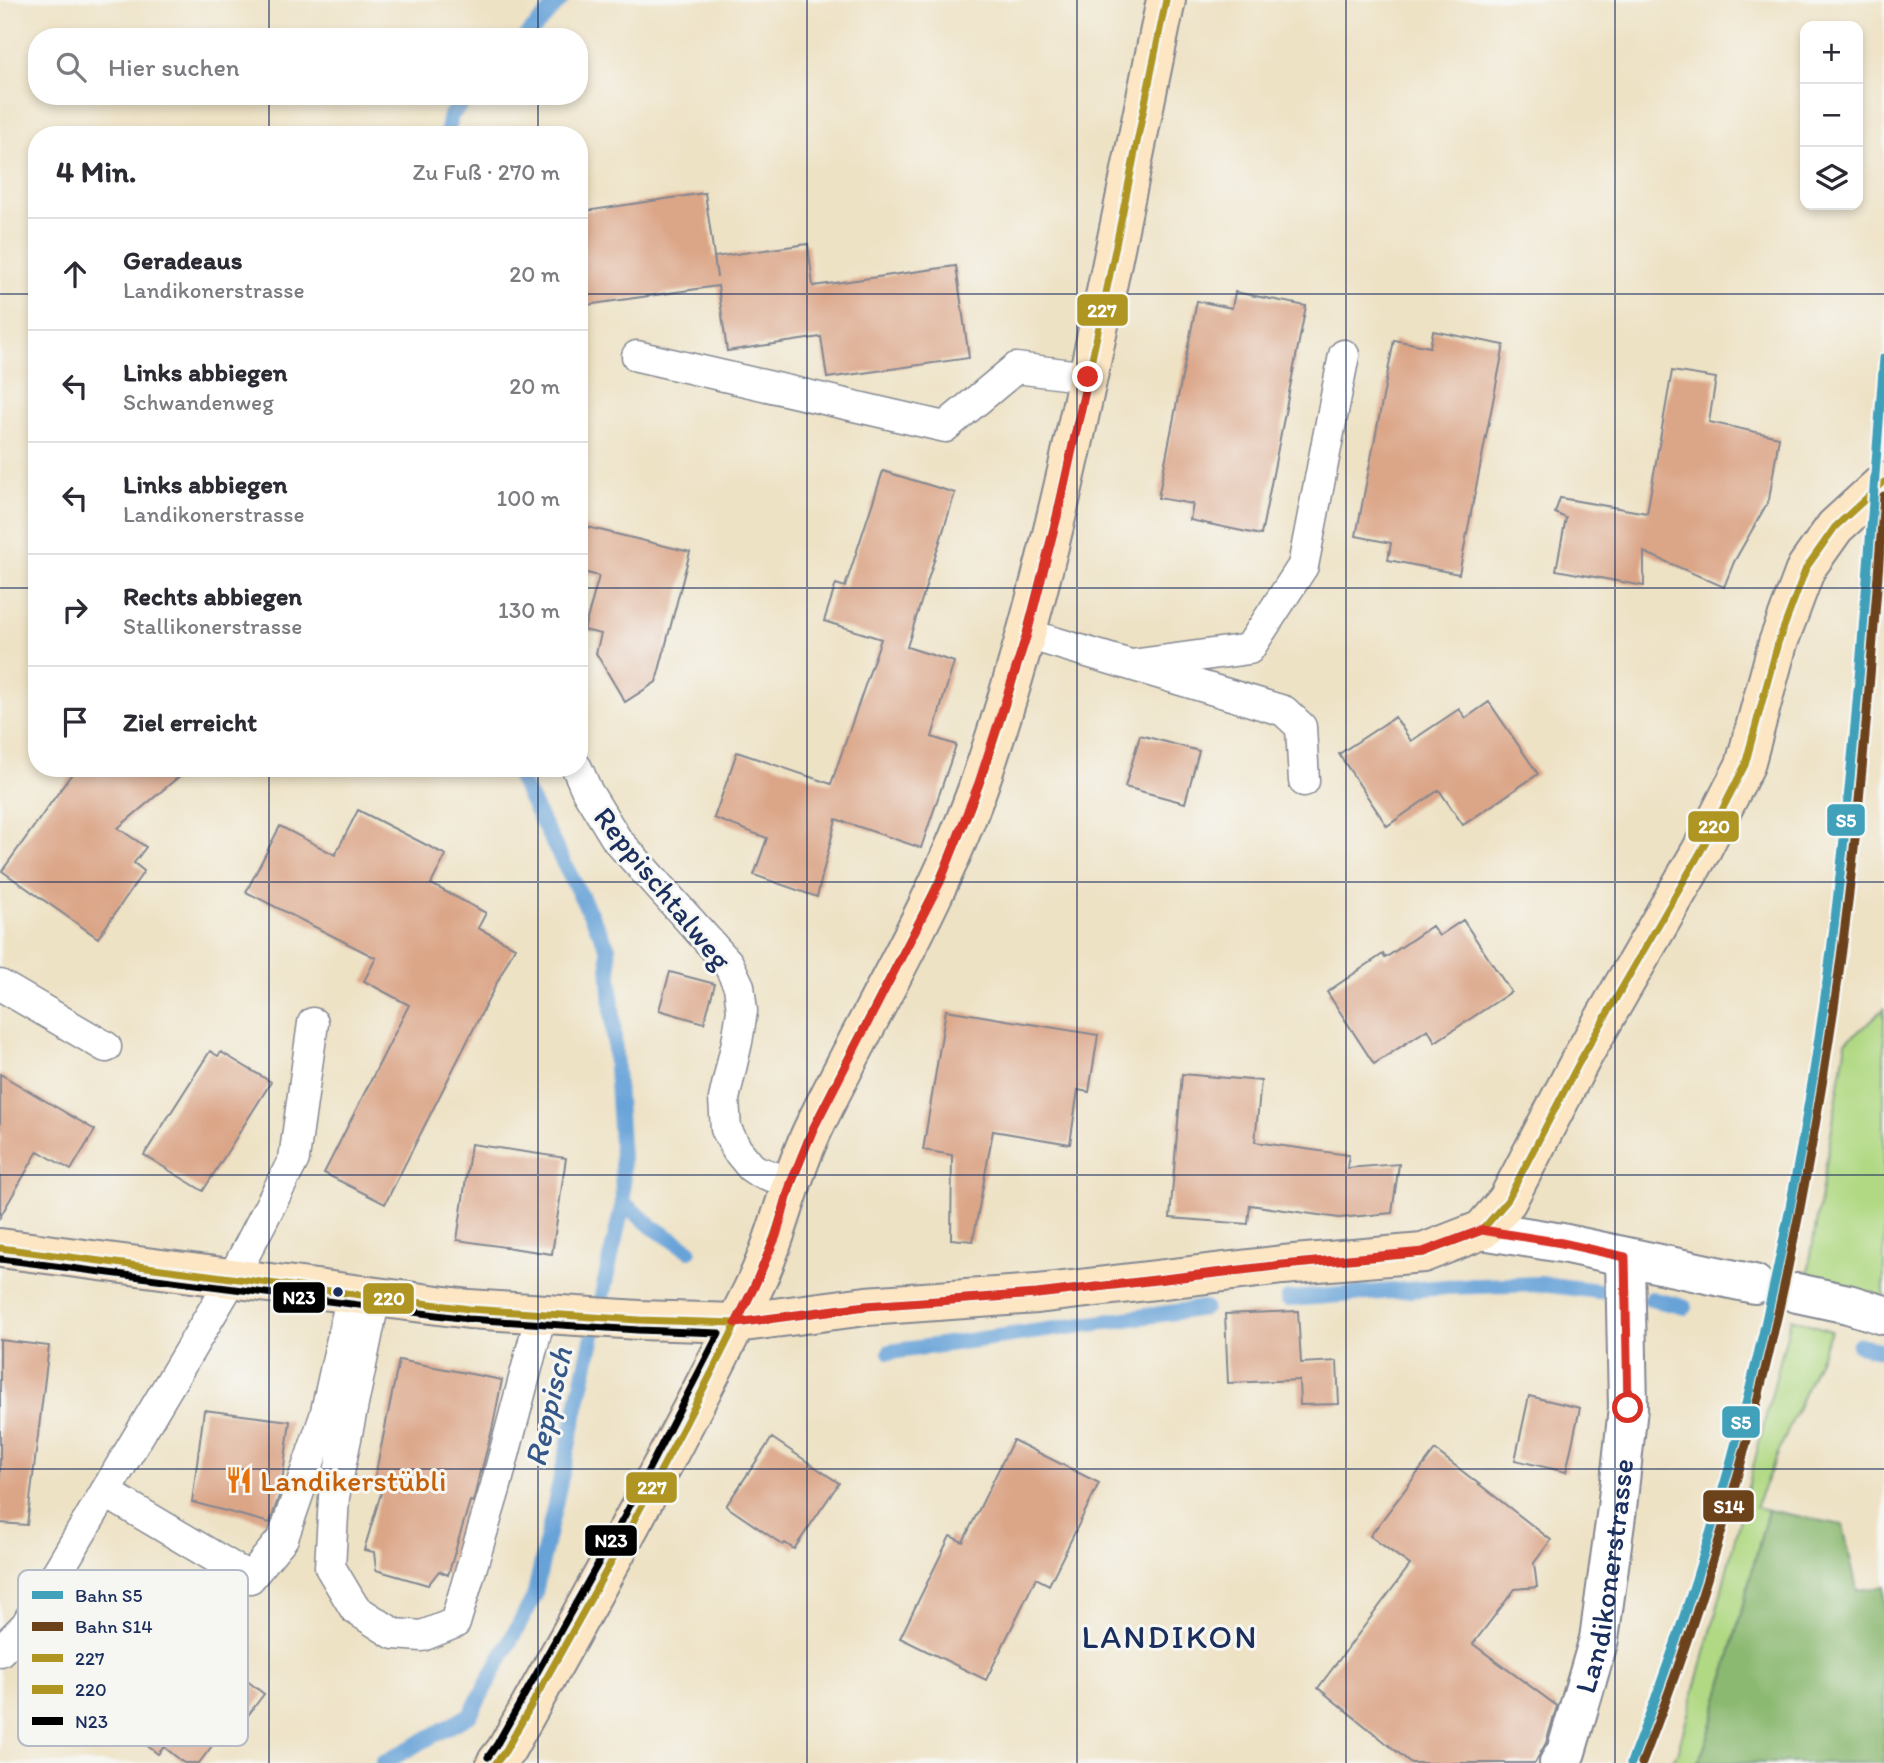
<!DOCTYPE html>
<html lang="de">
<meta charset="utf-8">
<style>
body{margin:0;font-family:Itim,sans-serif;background:#f7f7f7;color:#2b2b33}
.controls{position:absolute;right:21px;top:21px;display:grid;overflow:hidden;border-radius:14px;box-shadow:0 4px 10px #0003}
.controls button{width:63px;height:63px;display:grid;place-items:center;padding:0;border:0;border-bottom:2px solid #e1e1e2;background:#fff;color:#2b2b33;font:35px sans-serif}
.stop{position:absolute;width:21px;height:21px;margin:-16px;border:5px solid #d93025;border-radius:50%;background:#fff}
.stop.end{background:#d93025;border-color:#fff;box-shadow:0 2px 7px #0008}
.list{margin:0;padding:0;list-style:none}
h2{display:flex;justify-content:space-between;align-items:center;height:91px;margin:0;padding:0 28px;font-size:30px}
h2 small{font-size:23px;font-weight:400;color:#7c7c81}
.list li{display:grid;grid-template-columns:46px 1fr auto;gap:21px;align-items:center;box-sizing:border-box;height:112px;padding:0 28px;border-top:2px solid #e1e1e2}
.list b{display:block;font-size:26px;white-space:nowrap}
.list p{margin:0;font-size:23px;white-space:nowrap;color:#7c7c81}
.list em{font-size:23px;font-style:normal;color:#7c7c81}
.icon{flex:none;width:38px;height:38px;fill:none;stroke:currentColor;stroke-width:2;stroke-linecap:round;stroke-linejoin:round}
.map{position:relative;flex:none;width:1884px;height:1763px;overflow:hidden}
.search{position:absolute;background:#fff;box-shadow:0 4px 10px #0003;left:28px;top:28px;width:560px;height:77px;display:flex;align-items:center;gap:18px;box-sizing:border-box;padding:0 24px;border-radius:28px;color:#7c7c81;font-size:26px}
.panel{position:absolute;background:#fff;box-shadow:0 4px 10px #0003;left:28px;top:126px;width:560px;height:651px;border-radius:28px}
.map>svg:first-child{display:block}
</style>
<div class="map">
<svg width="1884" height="1763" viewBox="0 0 1884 1763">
<rect width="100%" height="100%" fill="#f6f6f2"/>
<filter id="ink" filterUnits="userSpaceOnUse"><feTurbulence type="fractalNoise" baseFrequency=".0143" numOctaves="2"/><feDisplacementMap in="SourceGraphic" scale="14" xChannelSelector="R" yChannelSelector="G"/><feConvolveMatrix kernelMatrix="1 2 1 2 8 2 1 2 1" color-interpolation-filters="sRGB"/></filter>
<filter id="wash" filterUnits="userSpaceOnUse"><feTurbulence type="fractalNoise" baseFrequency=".00686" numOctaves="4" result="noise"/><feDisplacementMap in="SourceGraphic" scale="28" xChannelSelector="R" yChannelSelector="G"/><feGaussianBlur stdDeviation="1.57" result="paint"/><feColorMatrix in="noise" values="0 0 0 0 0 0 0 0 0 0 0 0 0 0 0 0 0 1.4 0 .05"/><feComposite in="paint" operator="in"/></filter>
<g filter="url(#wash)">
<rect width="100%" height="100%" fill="#eee2c5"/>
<path fill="#b1d984" stroke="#668471" stroke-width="2" d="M1884 1009V1299L1808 1273 1846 1042Z
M1791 1318 1831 1331 1755 1507 1768 1510 1709 1734 1698 1763H1672L1678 1750 1713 1624Z"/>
<path fill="#8cb972" stroke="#547468" stroke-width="2" d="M1768 1510 1843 1525 1857 1590 1884 1587V1763H1698L1709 1734Z"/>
<path fill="#67a3d8" stroke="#41699b" stroke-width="2" d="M113 1683 138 1703 105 1746 80 1727Z"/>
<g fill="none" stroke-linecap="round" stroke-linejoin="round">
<path stroke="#67a3d8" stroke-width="16" d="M526 37 561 0
M447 135 451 115 469 96
M623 1203 654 1228 689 1250
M1288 1299 1447 1287 1540 1284 1599 1291
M1651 1299 1685 1307
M1859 1345 1884 1351
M890 1352 1204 1308
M383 1763 470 1715 534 1597 623 1203 622 1158 608 948 514 768"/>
</g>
<g id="blocks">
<path fill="#dba587" d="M705 193 717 277 714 257 808 244 813 286 956 266 969 358 827 378 821 337 727 351 718 286 579 306V212Z
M1235 292 1306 306 1261 535 1190 520 1193 504 1158 498 1197 301 1232 308Z
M1433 331 1504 345 1459 574 1388 560 1391 543 1356 536 1394 340 1430 347Z
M1672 371 1716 378 1709 422 1779 437 1769 500 1734 562 1724 587 1644 552V586L1556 570 1566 518 1555 513 1560 498 1647 513Z
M883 471 955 493 907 647 954 662 932 737 956 745 921 848 836 819 817 897 754 875 767 838 714 818 737 752 831 784 881 639 824 621 836 584 845 587Z
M579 525 690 552 656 682 625 702 596 653 601 634 584 630 599 576 579 571Z
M1489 702 1538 774 1463 825 1439 790 1387 826 1339 754 1395 717 1411 741 1459 709 1466 718Z
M1140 735 1199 751 1185 803 1125 787Z
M76 768H189L118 828 146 847 134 863 144 871 98 938 2 871Z
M358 810 446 855 431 884 486 913 478 928 515 947 385 1204 324 1173 409 1005 364 981 376 958 246 892 280 826 335 855Z
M1463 920 1511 992 1435 1042 1428 1029 1374 1064 1327 992 1383 954 1385 958 1432 926 1439 936Z
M670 972 715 984 704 1023 659 1010Z
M946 1010 1098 1035 1089 1092 1078 1090 1070 1144 993 1131 973 1241 951 1239 952 1155 923 1150Z
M210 1051 218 1056 221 1052 271 1082 203 1191 144 1155Z
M0 1074 95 1130 71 1170 38 1151 0 1217Z
M1182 1074 1261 1081 1255 1142 1349 1155 1347 1168 1399 1164 1392 1213 1339 1218 1250 1205 1248 1224 1170 1218Z
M471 1144 566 1158 552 1254 457 1240Z
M1298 1311 1301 1363 1337 1361 1339 1404 1300 1405 1299 1380 1228 1383 1225 1314Z
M0 1340 49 1346 27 1525 0 1523Z
M399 1360 502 1380 492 1430 481 1472 480 1471 476 1490 473 1502 470 1501 448 1575 439 1571 428 1585 376 1570 374 1552 364 1550 384 1483 374 1481Z
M1529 1396 1580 1408 1566 1472 1515 1460Z
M204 1410 290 1421 281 1490 270 1523 192 1502Z
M772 1438 839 1483 794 1549 785 1543 783 1545 726 1506Z
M1013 1440 1099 1483 1049 1585 1036 1578 986 1680 900 1638 950 1536 963 1542Z
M1435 1450 1551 1540 1534 1563 1537 1587 1515 1589 1473 1644 1557 1706 1546 1743 1535 1763H1411L1318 1688 1410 1565 1370 1536Z
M163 1615 264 1694 230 1739 222 1733 199 1763H184L164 1747 158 1754 126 1729 161 1684 130 1659Z"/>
</g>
</g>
<g filter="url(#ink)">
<use href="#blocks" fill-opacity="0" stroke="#848892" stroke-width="2"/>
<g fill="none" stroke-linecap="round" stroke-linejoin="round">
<defs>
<path id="lane" d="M637 356 945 427 1016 368 1088 377
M1027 634 1284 711 1301 727 1304 781
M1131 665 1249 649 1303 566 1344 355
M577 768 587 791 617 840 728 963 739 986 742 1011 737 1042 724 1099 726 1129 737 1150 751 1167 757 1171 791 1183
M0 985 106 1047
M375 1297 334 1497 330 1567 355 1609 394 1634 422 1636 455 1623 495 1489 541 1314
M105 1492 250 1578 283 1538 325 1416 352 1294
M0 1651 26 1625 232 1279 294 1159 313 1023"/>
<g id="street">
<path d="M1482 1230 1562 1243 1754 1284"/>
<path d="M1797 1293 1848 1304 1884 1315"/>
<path id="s1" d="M1559 1763 1566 1752 1599 1639 1617 1508 1628 1408 1625 1257"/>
</g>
<path id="secondary" d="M0 1248 469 1309 639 1320 736 1323 866 1306 1037 1294 1283 1265 1423 1253 1482 1230 1507 1201 1581 1059 1701 851 1745 765 1778 643 1806 568 1835 527 1884 482
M496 1763 506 1750C591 1598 675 1447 752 1291 779 1237 789 1177 816 1123 871 1010 938 902 980 782 1036 621 1072 454 1107 287 1126 192 1146 96 1166 0"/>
</defs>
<use href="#lane" stroke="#848892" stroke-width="33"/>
<use href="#street" stroke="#848892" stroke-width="42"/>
<use href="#secondary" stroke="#848892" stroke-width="42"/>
<use href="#lane" stroke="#fff" stroke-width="30"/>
<use href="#street" stroke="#fff" stroke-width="38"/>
<use href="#secondary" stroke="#fce6c4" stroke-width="38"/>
<defs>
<path id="bus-1" d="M496 1763 506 1750C591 1599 677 1447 752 1291 778 1237 790 1177 816 1123 870 1009 937 902 980 782 1020 669 1049 552 1075 436 1108 291 1136 145 1166 0"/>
<path id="bus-2" d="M0 1248 469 1309 639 1320 736 1323 866 1306 1037 1294 1283 1265 1423 1253 1482 1230 1507 1201 1581 1059 1701 851 1745 765 1778 643 1806 568 1835 527 1884 482"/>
<path id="bus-3" d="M0 1259 468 1319 638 1330 719 1333 623 1519 497 1744 488 1757"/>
</defs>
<use href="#bus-1" stroke="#f6f6f2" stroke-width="12"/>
<use href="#bus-2" stroke="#f6f6f2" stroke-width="12"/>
<use href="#bus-3" stroke="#f6f6f2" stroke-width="12"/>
<use href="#bus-1" stroke="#af9521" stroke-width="7"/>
<use href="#bus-2" stroke="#af9521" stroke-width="7"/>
<use href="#bus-3" stroke="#000" stroke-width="7"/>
<defs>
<path id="rail-1" d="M1631 1763C1726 1522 1788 1259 1824 1004 1854 789 1867 573 1884 358"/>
<path id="rail-2" d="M1642 1763C1737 1523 1797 1262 1834 1007 1859 838 1871 667 1884 496"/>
</defs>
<use href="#rail-1" stroke="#f6f6f2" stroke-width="14"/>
<use href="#rail-2" stroke="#f6f6f2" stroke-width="14"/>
<use href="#rail-1" stroke="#41a0ba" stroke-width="9"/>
<use href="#rail-2" stroke="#6c421b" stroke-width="9"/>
</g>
</g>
<g fill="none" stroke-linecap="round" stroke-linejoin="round" filter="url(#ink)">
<path stroke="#d93025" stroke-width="9" d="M1088 377 1057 517 1027 634 979 783 940 882 813 1129 791 1183 776 1236 754 1287 736 1323 866 1306 1037 1294 1283 1265 1423 1252 1482 1230 1562 1243 1625 1257 1628 1408"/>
</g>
<path fill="none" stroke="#1b2f5e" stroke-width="2" stroke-opacity="0.55" d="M269 0V37M538 0V37M807 0V1763M1077 0V1763M1346 0V1763M1615 0V1763M269 96V135M538 96V135M0 294H37M579 294H1884M0 588H37M579 588H1884M269 768V1763M538 768V1763M0 882H1884M0 1175H1884M0 1469H1884"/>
<defs>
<symbol id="restaurant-bare" viewBox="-9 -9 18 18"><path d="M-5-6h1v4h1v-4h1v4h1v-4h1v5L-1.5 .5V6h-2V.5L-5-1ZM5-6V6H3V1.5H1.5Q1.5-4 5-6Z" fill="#e8710a" stroke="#f6f6f2" stroke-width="2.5" paint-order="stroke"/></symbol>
</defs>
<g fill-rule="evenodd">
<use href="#restaurant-bare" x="220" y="1461" width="38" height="38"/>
</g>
<circle fill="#1b2f5e" stroke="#f6f6f2" stroke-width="2.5" cx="338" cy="1292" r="6"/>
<g text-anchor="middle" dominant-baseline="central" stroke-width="6" stroke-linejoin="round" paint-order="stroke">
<g font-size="30" fill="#1b2f5e" stroke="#f6f6f2">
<text transform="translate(663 888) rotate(51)">Reppischtalweg</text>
<text stroke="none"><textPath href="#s1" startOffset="194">Landikonerstrasse</textPath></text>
</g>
<g font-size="30" fill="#c56008" stroke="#f6f6f2" text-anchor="start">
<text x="260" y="1480">Landikerstübli</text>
</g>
<g font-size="32" font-style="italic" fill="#365889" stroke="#f6f6f2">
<text transform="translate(548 1407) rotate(-77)">Reppisch</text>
</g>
<g font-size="33" letter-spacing="2" fill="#1b2f5e" stroke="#f6f6f2">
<text x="1170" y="1636">LANDIKON</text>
</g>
</g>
<rect x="18" y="1570" width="230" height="176" rx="10" fill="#f6f6f2" stroke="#b4bac6" stroke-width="2"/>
<rect x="32" y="1591" width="31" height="8" fill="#41a0ba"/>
<rect x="32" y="1622" width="31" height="9" fill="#6c421b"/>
<rect x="32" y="1654" width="31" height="8" fill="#af9521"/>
<rect x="32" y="1685" width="31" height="9" fill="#af9521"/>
<rect x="32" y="1717" width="31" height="8" fill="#000"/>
<g font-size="19" fill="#1b2f5e">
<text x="75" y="1602">Bahn S5</text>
<text x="75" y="1633">Bahn S14</text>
<text x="75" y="1665">227</text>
<text x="75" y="1696">220</text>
<text x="75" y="1728">N23</text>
</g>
<g stroke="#f6f6f2" stroke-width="2.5">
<rect x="1076" y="293" width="53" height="34" rx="7" fill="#af9521"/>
<rect x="1826" y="803" width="40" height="34" rx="7" fill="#41a0ba"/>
<rect x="1687" y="810" width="53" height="33" rx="7" fill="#af9521"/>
<rect x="272" y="1281" width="54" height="33" rx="7" fill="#000"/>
<rect x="362" y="1282" width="53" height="33" rx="7" fill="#af9521"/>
<rect x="1721" y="1405" width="40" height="34" rx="7" fill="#41a0ba"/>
<rect x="625" y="1471" width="53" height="33" rx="7" fill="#af9521"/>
<rect x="1702" y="1489" width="53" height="34" rx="7" fill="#6c421b"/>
<rect x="584" y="1524" width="54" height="33" rx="7" fill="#000"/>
</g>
<g font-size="19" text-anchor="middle" font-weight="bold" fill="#fff">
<text x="1102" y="317">227</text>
<text x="1846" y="827">S5</text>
<text x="1714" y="833">220</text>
<text x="299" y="1304">N23</text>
<text x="389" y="1305">220</text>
<text x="1741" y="1429">S5</text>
<text x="652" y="1494">227</text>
<text x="1729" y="1513">S14</text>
<text x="611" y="1547">N23</text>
</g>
</svg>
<div class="controls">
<button>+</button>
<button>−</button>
<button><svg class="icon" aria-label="layers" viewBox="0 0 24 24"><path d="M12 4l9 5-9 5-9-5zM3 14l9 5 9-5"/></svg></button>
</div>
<div class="stop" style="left:1628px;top:1408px"></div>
<div class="stop end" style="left:1088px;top:377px"></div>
<div class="search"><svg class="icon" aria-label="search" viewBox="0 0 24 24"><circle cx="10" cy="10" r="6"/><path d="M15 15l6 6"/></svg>Hier suchen</div>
<section class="panel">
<h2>4 Min.<small>Zu Fuß · 270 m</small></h2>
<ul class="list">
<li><svg class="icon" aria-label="ahead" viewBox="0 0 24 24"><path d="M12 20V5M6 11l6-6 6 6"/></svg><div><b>Geradeaus</b><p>Landikonerstrasse</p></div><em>20 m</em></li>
<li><svg class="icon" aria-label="left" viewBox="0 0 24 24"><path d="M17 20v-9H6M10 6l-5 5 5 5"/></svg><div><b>Links abbiegen</b><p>Schwandenweg</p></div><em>20 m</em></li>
<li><svg class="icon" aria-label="left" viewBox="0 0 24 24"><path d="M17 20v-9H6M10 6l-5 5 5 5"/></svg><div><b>Links abbiegen</b><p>Landikonerstrasse</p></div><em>100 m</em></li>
<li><svg class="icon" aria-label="right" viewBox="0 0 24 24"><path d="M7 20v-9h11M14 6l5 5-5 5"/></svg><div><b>Rechts abbiegen</b><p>Stallikonerstrasse</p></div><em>130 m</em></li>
<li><svg class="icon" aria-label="arrive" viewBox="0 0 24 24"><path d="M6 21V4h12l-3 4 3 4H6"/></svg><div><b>Ziel erreicht</b></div></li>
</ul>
</section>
</div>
